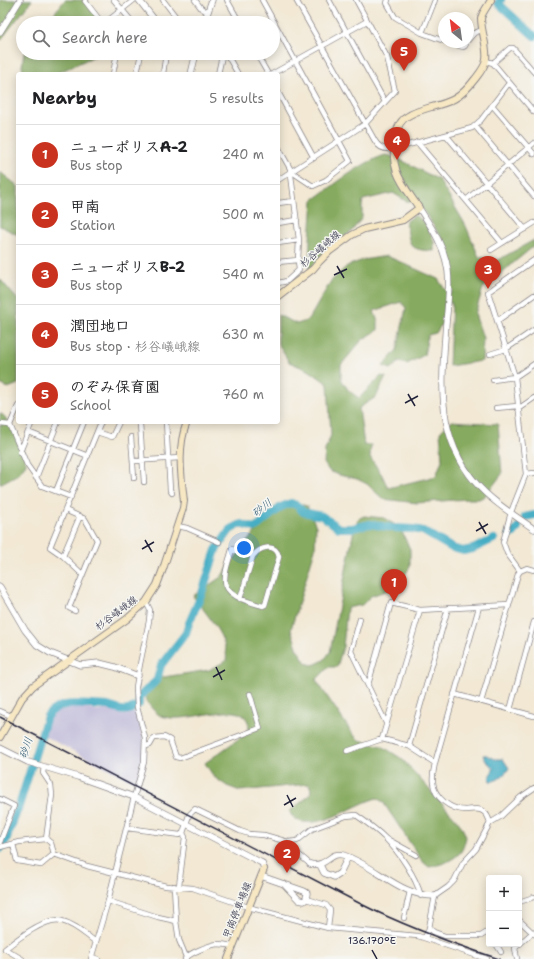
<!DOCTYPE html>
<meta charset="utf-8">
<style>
body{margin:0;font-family:"Shantell Sans","Klee One",sans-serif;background:#f6f6f6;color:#202124}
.controls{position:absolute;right:12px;bottom:12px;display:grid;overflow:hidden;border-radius:4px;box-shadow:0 2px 10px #0003}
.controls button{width:36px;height:36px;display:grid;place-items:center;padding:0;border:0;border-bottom:1px solid #e0e0e0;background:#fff;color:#202124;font:20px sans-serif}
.compass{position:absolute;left:438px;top:12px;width:36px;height:36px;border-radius:50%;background:#fff;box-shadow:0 2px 10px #0003;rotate:331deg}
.you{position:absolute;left:244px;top:548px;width:14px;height:14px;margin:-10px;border:3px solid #fff;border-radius:50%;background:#1a73e8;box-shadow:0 0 0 6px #1a73e833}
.badge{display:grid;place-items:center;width:26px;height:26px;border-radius:50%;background:#c8321e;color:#fff;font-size:13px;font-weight:700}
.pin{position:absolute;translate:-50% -33px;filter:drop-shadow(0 1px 2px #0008)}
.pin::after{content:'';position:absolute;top:21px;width:14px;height:12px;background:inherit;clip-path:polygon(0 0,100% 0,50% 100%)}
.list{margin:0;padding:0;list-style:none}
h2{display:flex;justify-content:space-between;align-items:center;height:52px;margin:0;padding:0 16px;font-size:17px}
h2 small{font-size:13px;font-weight:400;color:#757577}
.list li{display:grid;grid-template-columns:26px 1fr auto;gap:12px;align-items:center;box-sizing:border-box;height:60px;padding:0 16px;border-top:1px solid #e0e0e0}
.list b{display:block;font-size:15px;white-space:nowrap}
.list p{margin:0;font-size:13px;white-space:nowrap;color:#757577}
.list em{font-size:13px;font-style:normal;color:#757577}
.icon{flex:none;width:22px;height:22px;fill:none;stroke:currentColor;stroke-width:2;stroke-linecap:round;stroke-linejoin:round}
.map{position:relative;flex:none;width:534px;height:959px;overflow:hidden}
.search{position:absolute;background:#fff;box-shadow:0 2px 10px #0003;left:16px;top:16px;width:264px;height:44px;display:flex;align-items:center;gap:10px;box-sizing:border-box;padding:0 14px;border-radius:22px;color:#757577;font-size:15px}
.panel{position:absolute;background:#fff;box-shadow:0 2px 10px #0003;left:16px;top:72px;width:264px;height:352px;border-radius:4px}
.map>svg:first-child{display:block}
</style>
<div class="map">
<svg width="534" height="959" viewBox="0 0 534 959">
<rect width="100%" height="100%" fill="#f6f6f2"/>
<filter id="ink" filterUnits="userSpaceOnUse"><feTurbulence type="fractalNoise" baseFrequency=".025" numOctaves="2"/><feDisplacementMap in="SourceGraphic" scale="8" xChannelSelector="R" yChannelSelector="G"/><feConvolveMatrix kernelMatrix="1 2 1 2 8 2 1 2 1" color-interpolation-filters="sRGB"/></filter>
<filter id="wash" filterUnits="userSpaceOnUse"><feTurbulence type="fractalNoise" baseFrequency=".012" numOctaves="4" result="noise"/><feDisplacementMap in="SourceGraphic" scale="16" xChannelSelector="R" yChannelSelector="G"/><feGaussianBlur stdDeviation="0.9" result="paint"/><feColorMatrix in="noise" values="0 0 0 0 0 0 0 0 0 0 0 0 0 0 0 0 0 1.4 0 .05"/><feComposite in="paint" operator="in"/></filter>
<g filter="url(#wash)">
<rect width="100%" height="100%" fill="#f2e8d4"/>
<path fill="#c5c0db" d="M76 706 97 711 108 709 123 715 137 712 144 740V755L136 783 44 736 49 717 55 712Z"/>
<path fill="#86aa5f" stroke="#54664d" d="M0 0H32L0 41Z
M65 0H86L98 18 94 23H46Z
M24 53H97V55L55 74H24L22 66Z
M385 155 391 156 405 162 439 180 465 224 479 257 496 261 534 240V246L483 288 475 314 483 338 482 361 449 366 452 303H445L443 322 436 333 428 335 424 355 407 364 399 362 391 369 383 366 397 350 406 308 401 302 374 311 378 322V330L362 340 341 365V379L349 391 359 398 381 376 386 377 376 397 359 408 364 445H371L370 457 382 475 388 488 436 476 442 460 440 432 451 421 498 424 502 474 485 496 479 499H467L417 503 383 499 367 484 357 479 339 475 329 471 324 463 325 450 331 435 328 384 310 371 289 362 278 344V315L297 324 306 321 312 314 331 281 347 266 363 260 387 256 438 279 446 291 452 294 450 264 443 240 417 201H406L393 193 363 200 362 207V218L351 232 326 250 309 270 310 239 313 200C336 184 358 164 385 155Z
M0 172 18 186V235L0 226Z
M413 216H417L426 224 434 241V251C408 250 410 246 406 222Z
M0 279 18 300V384L8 388 0 384Z
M0 413 4 416C14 431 25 445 26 464L18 474 0 484Z
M299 504 307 506 316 526 315 549 291 629 298 650 306 663 312 665 316 664 324 660 330 652 354 529 358 519 364 516 384 518 400 528 410 549V567L399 584 385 591 371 596 362 605 347 608 343 647 337 667H329L316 680 352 733 359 740 382 746 402 759 456 819 462 827 466 837C465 841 464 846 462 850 457 859 439 866 429 867L422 861 383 802 377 798C355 804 328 825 304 822 299 822 294 818 291 815L290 811 310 795 311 789 309 784 240 791 227 786 214 777 205 763 248 732C251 723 246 714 235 712 213 710 181 723 161 716 155 713 150 706 146 701 147 690 147 683 157 678L209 670 226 661C230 640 205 612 193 596L221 577 245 544 270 515 286 506Z"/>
<path fill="#45adc4" stroke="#346880" d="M483 755H487L495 759H503L509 768C505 774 498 782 490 781 488 775 492 773 494 768L485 760Z"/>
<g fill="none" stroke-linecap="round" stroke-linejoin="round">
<path stroke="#45adc4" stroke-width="8" d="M501 0 498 3 534 36
M525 517 534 515
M510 534 514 533 518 527
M139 704V697L154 683 157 680 161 665 186 633 189 623 202 593 216 550 230 530 235 527 241 524 254 528 259 525 281 507 291 503 298 506 303 512 322 516 339 528H353L370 524 393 528 413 529 423 531 452 548 463 551 473 549 494 539
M0 849 6 840 19 806 47 716C59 701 76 704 93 705 98 706 103 705 108 706 118 709 125 714 134 707"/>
</g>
</g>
<g filter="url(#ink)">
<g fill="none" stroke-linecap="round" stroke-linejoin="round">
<defs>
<path id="minor" d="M86 0 85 1 102 23
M114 0 133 23
M163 0 176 17 184 23
M195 0 201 8 207 12
M227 0 240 23
M262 0 350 161 326 180 313 186 292 172 278 147
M296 0 375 141C379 148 386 150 393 149L472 128 481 120 509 83
M329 0 385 102
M388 0 387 3 395 17 422 33 444 41
M105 23 134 0
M422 33 435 0
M468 40 474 33 482 30
M447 42 463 47 465 46 467 42
M226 53 238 74
M256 53 268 74
M486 61 493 63 534 112
M493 63 510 48H513L534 72
M113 74 117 53
M137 74 141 53
M163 74 166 53
M218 74 222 56 224 53
M272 74 367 21
M278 92 314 158
M492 105 534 154
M475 126 534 196
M446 135 525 229
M417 142 502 243
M278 180 365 124 395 91 387 57 356 0
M466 200 534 143
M278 203 294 201
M278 223 297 220
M278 243 299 240
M491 250 534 223
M278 262 298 260
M278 283 287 281 299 270 298 260 299 240 291 175 292 172
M497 321 534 295
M490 354 506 349 534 330
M493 380 515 377 534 364
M18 406 10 425 27 465 42 486 71 497
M496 408 518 406
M518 409 534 398
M166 422 170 490 172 493
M0 424 10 425
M140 424 144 482
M28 432 88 456
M97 432 112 437 119 422
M131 437 134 478
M20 452 32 422
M133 461 180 458
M526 474 534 473
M36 478 58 422
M56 491 84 422
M65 510 85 519 97 540 69 608 75 611
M177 526 187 528 219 542
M63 556 80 516
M520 571 507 553 503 542 511 512 526 474 515 377 488 292 534 260
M82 574 63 556 50 547 101 422
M240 599 253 556C260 547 276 542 279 557L265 605 263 606C250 602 224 597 225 579 225 569 230 558 232 549L253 556
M479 607 435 763C434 769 432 775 433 782 434 798 451 810 466 810 472 810 479 807 484 812 487 814 489 819 490 823
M360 619 351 651 386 723
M368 685 391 603 420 610 509 605
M454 694 534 716
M481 702 518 574 520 571 527 568 534 570
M510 710 534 622
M0 711 11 716
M382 739 420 610
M146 746 150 745 154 738 164 737 170 740 176 757 180 758 260 728 250 694
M409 746 435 763
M347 751 382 739 409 746 448 608
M44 767 43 773 51 785 52 795 46 839
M0 799 14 806 0 842
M127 828 180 835 183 833 189 815 195 809 240 831 249 834 264 835 288 842 297 841 312 829 346 816 356 815C366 822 376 829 385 838 399 852 416 877 421 896
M46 839 51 843 54 854 87 866 166 886 193 888 248 907 328 928 418 936 487 959
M387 839 416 855
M288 842 291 848 310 864
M13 844 17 861 41 865 54 854
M0 847 19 842 46 839
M174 886 176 921 179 940 186 957
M179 886 185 837 183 833
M306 899 326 905 330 910 328 928
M108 901 158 917 176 921
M519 902 534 897
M404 918 410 891
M519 920 534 934
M429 928 434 932 445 936H481L489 931
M425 938 429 928 435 896 448 887 454 881 463 863 476 849 490 823 500 817 521 797 534 788
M496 944 501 952
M92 957 98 959
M22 959 5 949C16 940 47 916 62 921 75 924 86 935 96 942
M91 959 108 901 134 797 144 762 145 738 137 707 136 687 140 664 149 621 150 610 146 602
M185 959C189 953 210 945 217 944 222 944 228 945 233 946
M517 959 515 948 532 933"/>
<path id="tertiary" d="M139 0 157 23
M204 23 212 0
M0 32 20 0
M191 74 196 53
M419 208C432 228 445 247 448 271 450 288 448 305 446 323 442 380 435 434 475 482 491 501 514 515 534 529
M0 587 25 630 37 645 50 653 80 665 99 663 115 667 138 676
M0 748 28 762 78 777 134 797 258 861 262 863 264 869
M310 864C327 868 330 851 343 855 375 865 401 897 435 896
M320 865 324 873 334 877 340 873 348 857
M261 876 304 891 307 893 306 899 304 901 299 900 284 884"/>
<path id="secondary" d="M278 296 313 269 319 262 330 251 352 235 364 229 403 220 419 208C402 183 388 169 396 136 397 128 400 120 408 116 414 112 421 110 428 108 451 102 460 99 475 79 479 74 485 67 486 60 488 47 481 32 481 18L483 13 491 0
M0 737 22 698 33 686 127 619 146 602 157 585 163 569 183 508 184 501C181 475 177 447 187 422
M228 959 264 869"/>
</defs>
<use href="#minor" stroke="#8a8588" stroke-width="6"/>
<use href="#tertiary" stroke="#8a8588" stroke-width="7"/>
<use href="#secondary" stroke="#8a8588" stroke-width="8"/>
<use href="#minor" stroke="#fff" stroke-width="4.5"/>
<use href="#tertiary" stroke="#fff" stroke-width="5.5"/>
<use href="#secondary" stroke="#f7e8c3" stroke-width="6"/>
<path stroke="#22223b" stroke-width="1.5" d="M0 717 359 903C404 926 451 943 499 959"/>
</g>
</g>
<path fill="none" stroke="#22223b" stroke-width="1.5" d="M337 266 344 278M334 275 347 269M408 394 415 406M405 403 418 396M479 522 486 534M476 531 488 524M145 540 152 552M142 549 154 542M216 667 222 680M213 677 225 670M287 795 293 807M284 805 296 798M372 950 377 959"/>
<g text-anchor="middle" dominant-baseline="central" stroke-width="3" stroke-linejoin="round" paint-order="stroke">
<g font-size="10" fill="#22223b" stroke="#f6f6f2">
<text transform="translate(320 249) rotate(-41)">杉谷嶬峨線</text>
<text transform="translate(116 613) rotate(-37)">杉谷嶬峨線</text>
<text transform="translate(237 910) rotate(-68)">甲南停車場線</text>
</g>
<g font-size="11" font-style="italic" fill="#305a72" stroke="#f6f6f2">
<text transform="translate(262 508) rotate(-38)">砂川</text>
<text transform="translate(26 748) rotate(-72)">砂川</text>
</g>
</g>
<g font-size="10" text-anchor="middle" fill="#22223b" stroke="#f6f6f2" stroke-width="3" stroke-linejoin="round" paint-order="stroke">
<text x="372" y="944">136.170°E</text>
</g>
</svg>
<div class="controls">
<button>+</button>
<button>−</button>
</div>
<svg class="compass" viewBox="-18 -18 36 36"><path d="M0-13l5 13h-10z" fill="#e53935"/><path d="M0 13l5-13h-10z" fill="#757577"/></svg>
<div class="you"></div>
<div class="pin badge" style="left:394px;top:602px">1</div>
<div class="pin badge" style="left:287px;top:873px">2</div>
<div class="pin badge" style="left:488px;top:289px">3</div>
<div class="pin badge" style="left:397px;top:160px">4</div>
<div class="pin badge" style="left:404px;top:71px">5</div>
<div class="search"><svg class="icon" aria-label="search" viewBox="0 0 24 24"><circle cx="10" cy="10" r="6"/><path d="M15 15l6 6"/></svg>Search here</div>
<section class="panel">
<h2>Nearby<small>5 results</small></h2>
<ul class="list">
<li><span class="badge">1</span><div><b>ニューポリスA-2</b><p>Bus stop</p></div><em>240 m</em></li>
<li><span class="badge">2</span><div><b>甲南</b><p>Station</p></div><em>500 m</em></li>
<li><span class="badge">3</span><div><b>ニューポリスB-2</b><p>Bus stop</p></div><em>540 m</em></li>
<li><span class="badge">4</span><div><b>潤団地口</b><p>Bus stop · 杉谷嶬峨線</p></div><em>630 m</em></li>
<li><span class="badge">5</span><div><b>のぞみ保育園</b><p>School</p></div><em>760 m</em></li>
</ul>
</section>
</div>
